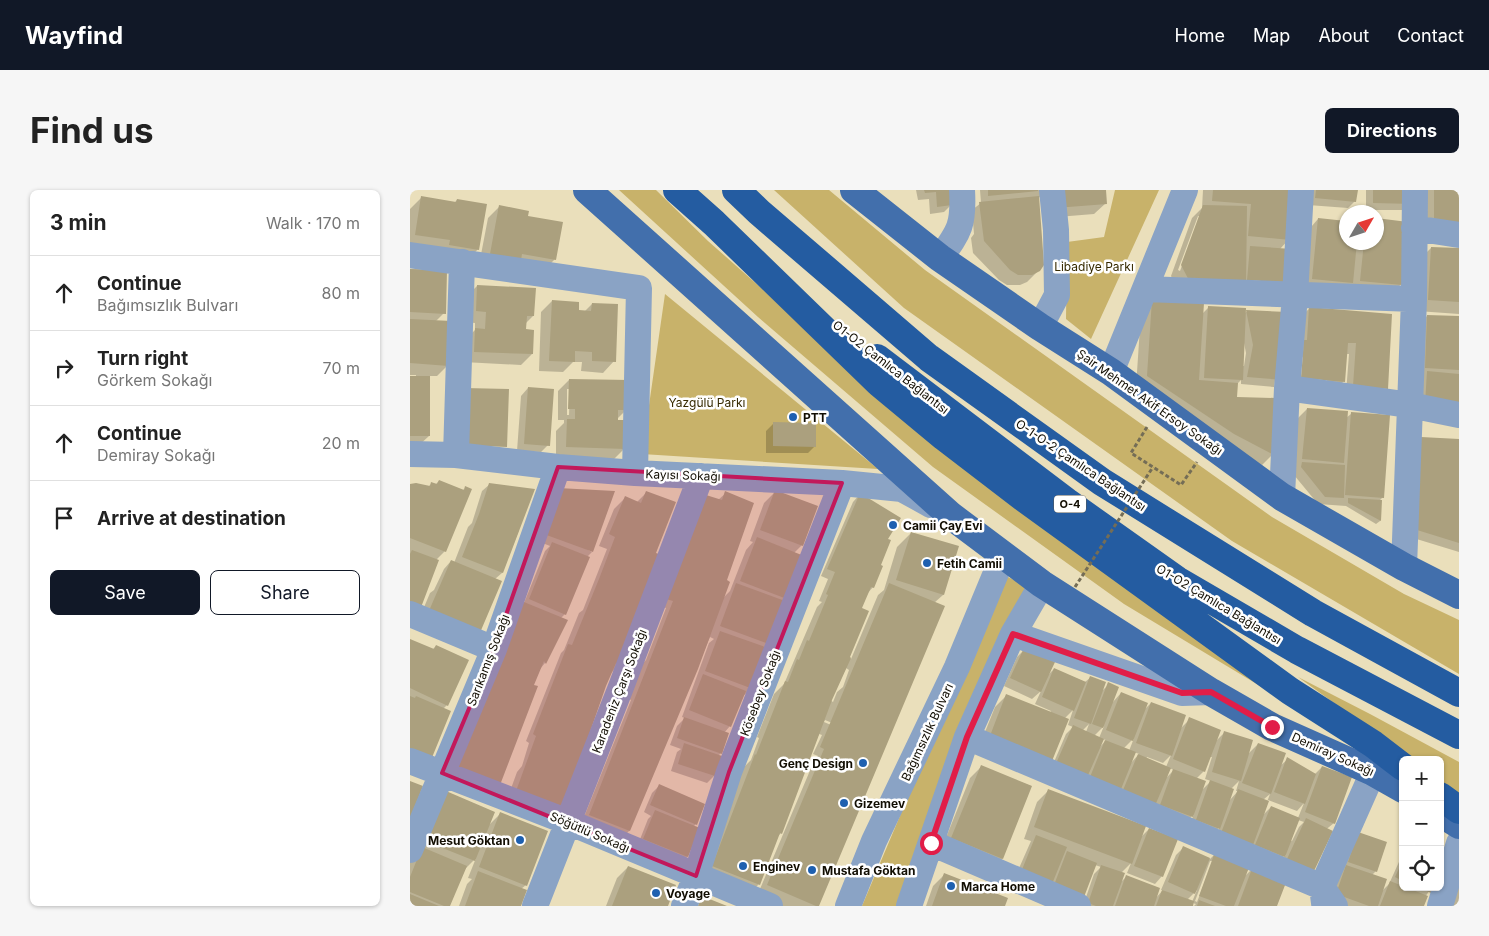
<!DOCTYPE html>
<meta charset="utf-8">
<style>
body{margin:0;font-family:Inter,sans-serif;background:#f6f6f6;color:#222}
.controls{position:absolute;right:15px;bottom:15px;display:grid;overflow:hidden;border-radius:8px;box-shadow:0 1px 4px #0004}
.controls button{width:45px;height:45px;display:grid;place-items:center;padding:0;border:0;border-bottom:1px solid #e0e0e0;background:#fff;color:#222;font:25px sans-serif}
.compass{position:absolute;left:929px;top:15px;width:45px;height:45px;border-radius:50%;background:#fff;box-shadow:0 1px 4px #0004;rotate:51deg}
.stop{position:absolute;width:15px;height:15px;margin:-11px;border:4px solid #e11d48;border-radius:50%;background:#fff}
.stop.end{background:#e11d48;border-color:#fff;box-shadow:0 1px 5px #0008}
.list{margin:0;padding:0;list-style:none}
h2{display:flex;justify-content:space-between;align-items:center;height:65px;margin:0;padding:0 20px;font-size:21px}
h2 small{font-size:16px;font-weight:400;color:#767676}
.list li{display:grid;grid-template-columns:32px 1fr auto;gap:15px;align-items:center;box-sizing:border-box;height:75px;padding:0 20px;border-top:1px solid #e0e0e0}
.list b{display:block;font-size:19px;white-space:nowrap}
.list p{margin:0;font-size:16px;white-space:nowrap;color:#767676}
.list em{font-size:16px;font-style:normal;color:#767676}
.actions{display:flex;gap:10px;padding:15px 20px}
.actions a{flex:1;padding:11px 0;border:1px solid #111827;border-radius:8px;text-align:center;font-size:18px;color:#111827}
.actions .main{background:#111827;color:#fff}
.icon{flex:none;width:28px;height:28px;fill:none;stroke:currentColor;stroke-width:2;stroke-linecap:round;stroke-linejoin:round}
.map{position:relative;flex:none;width:1049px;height:716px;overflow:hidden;border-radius:8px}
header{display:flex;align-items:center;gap:30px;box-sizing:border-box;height:70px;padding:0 25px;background:#111827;color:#fff}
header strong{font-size:24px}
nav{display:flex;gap:28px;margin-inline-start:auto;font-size:18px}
.intro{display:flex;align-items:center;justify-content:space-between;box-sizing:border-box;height:120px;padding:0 30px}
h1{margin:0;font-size:35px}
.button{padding:12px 22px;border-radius:8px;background:#111827;color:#fff;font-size:18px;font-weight:700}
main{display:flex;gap:30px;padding:0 30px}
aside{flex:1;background:#fff;border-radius:8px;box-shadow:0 1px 4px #0004}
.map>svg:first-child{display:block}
</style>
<header>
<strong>Wayfind</strong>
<nav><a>Home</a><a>Map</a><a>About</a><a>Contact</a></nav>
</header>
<div class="intro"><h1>Find us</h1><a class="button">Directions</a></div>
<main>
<aside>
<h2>3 min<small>Walk · 170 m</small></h2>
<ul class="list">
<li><svg class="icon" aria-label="ahead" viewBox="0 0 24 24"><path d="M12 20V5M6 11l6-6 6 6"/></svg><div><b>Continue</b><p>Bağımsızlık Bulvarı</p></div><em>80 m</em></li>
<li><svg class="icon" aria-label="right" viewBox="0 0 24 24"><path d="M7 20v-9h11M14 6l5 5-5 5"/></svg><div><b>Turn right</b><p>Görkem Sokağı</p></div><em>70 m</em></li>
<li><svg class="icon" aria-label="ahead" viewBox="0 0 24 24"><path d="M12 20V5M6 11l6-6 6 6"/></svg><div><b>Continue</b><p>Demiray Sokağı</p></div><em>20 m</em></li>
<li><svg class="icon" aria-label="arrive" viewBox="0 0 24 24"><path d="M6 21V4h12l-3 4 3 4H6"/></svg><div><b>Arrive at destination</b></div></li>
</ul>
<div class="actions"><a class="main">Save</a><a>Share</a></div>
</aside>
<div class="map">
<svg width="1049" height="716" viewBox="0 0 1049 716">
<rect width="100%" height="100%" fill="#eadfbb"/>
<path fill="#c8b26a" d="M209 0H246L298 51 461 195 968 567 714 414 523 277 348 127Z
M364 0H419L515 80 862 327 994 404 1049 430V484L822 351 494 118Z
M705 0H749L681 149 656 129 657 52 694 47Z
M255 104 468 279 232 264Z
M592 384 616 396 487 716H452Z
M888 487 960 524 1049 572V604L1030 590V570H1003Z"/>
<path fill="#0003" fill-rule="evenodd" d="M506 0H540L541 15 534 22 520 24 519 9 508 10Z
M570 0H695L696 13 684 24 635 28 630 7 628 8 629 80 617 92 610 95H597L589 90 563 63 561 48 564 44 562 20 571 13Z
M793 0H883L879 49 835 98 772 109 761 86 782 28 792 18ZM788 26H790L770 81 768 80Z
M900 0H946L945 11 938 18 898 15Z
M956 0H1003L996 20H956Z
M1016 0H1049L1017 42Z
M11 8 44 13 47 10 68 59 57 71 0 56V19Z
M89 17 116 27 145 69 133 81 69 75 78 28Z
M908 29 936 32V52H966L991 94 980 106 895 96 901 37Z
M1021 58 1049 59V124L1007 121 1010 69Z
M0 80 34 123 26 131 38 175 27 186H19V246L7 257H0V187H6V185H0Z
M67 96 123 126 115 134V141L122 164 111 175 53 172 54 151 65 140V133L55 132 56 107Z
M142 111 167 122H174L182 114 204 171 193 183 171 181 172 172H163L153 182 129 181 131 122Z
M742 111 792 124 798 118 834 124 836 122 876 123 864 197 831 194V190L826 195 825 208 863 264 852 275 813 254 726 197 731 122ZM834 153 836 163 834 176H832Z
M900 118 979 156 936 203 939 164H936L933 192 926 199 886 161 888 129Z
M1017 126 1049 128V228L1005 225 1006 137Z
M159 190 217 219 207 229 215 258 204 269 146 268V241L154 233V230H148V201ZM157 199H160L159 225H157Z
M118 198 138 255 131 262 107 261 111 206Z
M897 219 936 228 941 224 973 307 969 311H971L970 331 966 334 936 316 908 314 884 285 886 230Z
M363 234 405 256 398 263H356V241Z
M1049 250V362L1000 347Z
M29 291 52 301 55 298 35 361 26 370 0 426V295L18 297 22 293 25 295Z
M80 294 109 340 92 383 85 389 7 434 20 403 24 400 34 379 41 371 44 373 58 337 62 333 72 301Z
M237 302 243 363 210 474 200 484 95 615 107 582 112 576 119 553 116 551 151 463 154 460 169 423 173 420 197 359 189 356 204 319 215 308 226 313Z
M365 302 392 355 384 363 392 366 342 498 331 508 320 536 314 543 311 563 308 566 304 586 297 593 261 581 267 562 271 559 260 555 267 536 275 528 272 527 299 453 304 449 300 447 219 641 212 648 172 632 221 510 219 509 232 474 236 470 256 418 249 416 308 310 316 303 315 391 313 408 320 401 336 360 343 352 340 351 354 313Z
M450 304 489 328 476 349 480 351 469 375 471 376 463 397 457 404 450 419 457 422 438 468 441 469 468 405 474 400 487 357 501 343 547 357 533 405 524 413 533 417 408 716H370L347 706 404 571 408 566 403 564 412 545 409 544 377 621 379 622 371 643 368 646 349 694 338 705 292 687 311 637 315 633 322 613 320 612 334 577 341 570 349 548 347 547 364 504 374 494 407 417 412 412 409 411 418 389 411 386 443 312ZM436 478 439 480 433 497 427 502 423 512 420 510ZM415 530 471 553V556L414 532Z
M130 334 182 362 177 367 155 424 151 428 135 473 130 479 123 495 103 560 114 413 135 361 140 356 125 350Z
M0 451 22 460 26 456 37 515 33 519 0 577Z
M614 460 637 486 644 479 675 492 680 488 692 501 699 494 702 513 711 503 733 521 741 513 770 539 780 529 806 551 814 543 838 564 848 554 870 576 878 569 904 585 912 577 924 633 871 676 876 664 866 674 805 650 810 637 802 645 779 637 784 624 774 634 638 586 656 544 663 537 658 535 663 520 654 529 567 562 585 517 596 506 640 523 641 521 625 514 631 501 622 509 594 496 607 467ZM679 534 676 542 672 541ZM694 536 689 548 684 546ZM724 548 719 561 713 559ZM692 549 696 550 689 558ZM724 562 729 564 720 574ZM761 565 756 577 736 569 737 567 753 573ZM800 567H802L795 589 801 591 792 600 786 589 794 581ZM759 578 764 580 755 589ZM829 591 826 601H828L819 611 821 599ZM860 604 857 612 853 610ZM858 610 887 621 894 613 888 628 861 617 852 626ZM888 630 894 632 889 637 882 651 880 650Z
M571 577 621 596 592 669 580 680 531 660 560 588Z
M250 595 286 634 283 637 288 639 277 667 270 674 227 657 238 629 241 626 234 622 242 603Z
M638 601 730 648 739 639 752 686 745 694 717 683 721 673 711 683 710 693 716 687 745 709 753 700H751L766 665 773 658 800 669 805 664 834 687 843 678 866 716H784L786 714 782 713 781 716H673L684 684 691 677 685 675 673 706 602 694 621 651 614 649 627 612ZM800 671H803L787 712 785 711ZM787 700 782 712 777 710Z
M25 613 78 636 90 624 116 695 111 699 110 716H49L57 694 62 689 58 688 66 668 54 680 39 716H0V673Z
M941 651 966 681 962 685 972 701 979 694 993 663V697H1022L1015 707 1013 716H931L919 712Z
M218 677 256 716H196L207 688Z
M534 685 594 716H516L523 696Z
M1049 688V716H1035Z"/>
<path fill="#aba07e" d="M514 0H541L542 15 527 17 526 2 515 3Z
M578 0H628V1L578 6Z
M644 0H696L697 14 645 18Z
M803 0H884L880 50 838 46 841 14 802 11Z
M906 0H948L946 12 905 8Z
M963 0H1005L1004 14 963 13Z
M1024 0H1049V34L1024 35Z
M11 6 46 12 47 9 77 14 69 60 39 55 40 50 5 45Z
M629 6 634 75 630 81 622 85H608L600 80 574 51 569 12Z
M89 15 119 21 118 26 153 32 146 70 112 64 111 70 80 64Z
M793 15 837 16 836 99 783 98 771 75Z
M908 28 936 31V52H947L943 93 902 89Z
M966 28 998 32 992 95 950 91 954 52H966Z
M840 56 882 59 880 93 837 90Z
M1021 57 1049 58V112L1018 110Z
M0 79 37 80 36 124 0 122Z
M67 95 126 98 124 126H117L116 139 124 140 123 164 64 162 65 138 75 139 76 122 66 121Z
M742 109 794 113 789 190 828 193 827 207 866 208 864 265 824 244 737 186Z
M142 110 169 112V120L181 121 182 113 208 114 206 172 182 171V162L165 161V172L139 171Z
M798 116 836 118 833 190 794 188Z
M899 117 982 124 978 199 943 196 946 153H938L935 192 891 188 894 150H897Z
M836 120 877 122 873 190 837 187 843 155Z
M1017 125 1049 126V180L1015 178Z
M0 129 42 131 39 176 0 173Z
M1017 181 1049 184V216L1015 214Z
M0 186H20V246H0Z
M159 189 219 190 218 220H208V230H217L216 259 156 257 157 229H165V219H158Z
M118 197 144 199 140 256 114 254Z
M54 198 99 199 97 257 52 255Z
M897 218 938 221 934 273 892 269Z
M941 222 980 225 974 308 935 305Z
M363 232 406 233V257L363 256Z
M1011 247 1049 249V353L1007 340Z
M892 272 935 275 934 308 915 307 891 277Z
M29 290 54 300 55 296 62 299 36 362 0 348V294L6 293 20 296 21 292 27 294Z
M79 293 125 299 93 383 52 367 69 324Z
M148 298 205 301 183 362 131 343Z
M365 300 408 316 393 356 350 340Z
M236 301 266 312 246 363 254 366 211 475 206 473 196 496 153 620 105 604 126 546 123 544 140 500 158 454 162 455 189 389 205 347 199 344 215 306 231 313Z
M315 301 344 313 317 390 320 392 288 479 220 641 179 625 263 411 256 409 296 305 312 310Z
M450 303 491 328 478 349 481 350 471 375 473 376 464 398 461 397 452 418 459 421 440 467 441 468 422 510 372 644 370 643 350 695 302 676 345 564 346 565 375 491 378 492 387 469 389 470 397 450 399 451 418 405 416 404 425 382 417 379Z
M938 308 972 310 971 331 938 313Z
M501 342 549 356 534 405 486 390Z
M347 347 394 366 377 409 330 391Z
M142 352 180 367 156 425 119 409Z
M2 360 29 370 10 420 0 416V364Z
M41 370 92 391 69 445 18 423Z
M326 393 375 411 359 454 310 436Z
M479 393 535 416 409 716H406L357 695 414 559 410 557Z
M109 410 158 430 136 474 134 471 124 495 128 496 90 595 45 578Z
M310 441 358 458 343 499 295 481Z
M0 449 24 459 26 455 59 470 38 516 0 498Z
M614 458 645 472 631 502 600 488Z
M644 478 676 492 664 521 632 507Z
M293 484 336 501 321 537 279 520Z
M680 486 696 492 681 534 664 528Z
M698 492 709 497 693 538 682 534Z
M711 502 738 513 723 551 696 540Z
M596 504 659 529 640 576 578 551Z
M0 506 5 508 6 506 41 521 21 570 0 561Z
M741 512 776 525 762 566 726 553Z
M274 527 319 543 312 564 267 548Z
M779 527 811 540 795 582 763 569Z
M663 535 694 549 675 592 644 578Z
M814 541 843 550 831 591 802 582Z
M695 550 726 562 709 604 678 592Z
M274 553 312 566 305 586 268 574Z
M848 553 876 563 861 604 832 593Z
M728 564 761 578 744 618 711 605Z
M877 567 906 584 895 614 864 602Z
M571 575 622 596 593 669 541 648Z
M912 576 942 587 925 634 895 622Z
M763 579 796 591 783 627 750 615Z
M800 590 824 599 810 639 786 630Z
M0 591 13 596 0 629Z
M249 594 295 614 287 635 240 615Z
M638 599 736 636 722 674 624 637Z
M828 599 859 611 843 655 811 643Z
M36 601 85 622 65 671 15 651Z
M861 616 890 628 875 667 845 655Z
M245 620 290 638 278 667 233 649Z
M90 622 138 641 117 696 69 677Z
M896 628 923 641 904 681 877 669Z
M739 638 768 649 753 687 724 676Z
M948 642 977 652 967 682 938 672Z
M626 645 657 657 640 699 609 687Z
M773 656 800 668 785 704 758 692Z
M12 657 57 676 40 716H34L0 702V687Z
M657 661 687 673 674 707 644 695Z
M805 662 840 675 824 716H816L789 706Z
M993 670V691L985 687Z
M691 675 715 683 703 716H686L678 713Z
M936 675 977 689 968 716H959L926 704Z
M218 676 266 695 258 716H202Z
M843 676 877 690 867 716H828Z
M68 681 117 700 111 716H55Z
M534 683 598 708 595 716H522Z
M716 685 750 698 744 716H705Z
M980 691 1018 706 1014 716H970Z
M1008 697H1023L1021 703Z
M752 700 784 711 783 716H746Z
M0 704 29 716H0Z
M292 706 317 716H288Z
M789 710 805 716H787Z"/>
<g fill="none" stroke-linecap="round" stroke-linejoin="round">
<path stroke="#746d56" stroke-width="3" stroke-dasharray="4 2.5" stroke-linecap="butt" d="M737 237 721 263 771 295 787 272"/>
<path stroke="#8aa3c5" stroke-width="26" d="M1004 38 1049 45
M0 65 229 98 225 283
M530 68C550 41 554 34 552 0
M735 99 1004 109
M630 137 647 105 646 40 642 0
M701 182 775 0
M877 198 1000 215 1049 225
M0 264 46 265 148 277 225 283 432 293 492 299 521 315
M46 265 52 72
M872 307 877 198 885 106 891 0
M994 377 1004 109 1005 0
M0 424 84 459
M603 444 772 503 801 502
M557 547 912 697 925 716
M0 571 158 632 360 716
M521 653 668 716
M0 660 84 459 148 277
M914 713 912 697 963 582
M125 716 211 497 291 286
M274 716 286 686 319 582 432 293
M438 716 464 651 547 477 593 366
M499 716 557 547 603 444 632 394
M1030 716 1049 653"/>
<path stroke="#426fac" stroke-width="28" d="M177 0 540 325 632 394 801 502 862 537 963 582 993 599
M444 0 530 68 630 137 701 182 872 307 994 377 1049 405
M1030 623 1049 635"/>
<path stroke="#245ca1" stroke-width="28" d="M267 0 304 33 469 193 534 247 615 309 880 501 963 554 993 577
M326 0 349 22 519 168 692 292 903 423 1049 503
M467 168 657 312 767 390 887 460 1049 545
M1030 606 1049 620"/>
<path stroke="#746d56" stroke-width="3" stroke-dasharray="4 2.5" stroke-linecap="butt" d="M665 397 743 277"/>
</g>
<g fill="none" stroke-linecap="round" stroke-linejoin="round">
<path stroke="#e11d48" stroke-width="6" d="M521 653 557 547 603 444 772 503 801 502 862 537"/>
</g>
<path fill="#c2185b" fill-opacity="0.2" stroke="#c2185b" stroke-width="4" stroke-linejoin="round" d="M148 277 432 293 319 582 286 686 32 583 84 459Z"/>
<g fill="#1e60b0" stroke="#fff" stroke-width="2">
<circle cx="383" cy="227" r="5"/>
<circle cx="483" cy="335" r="5"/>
<circle cx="517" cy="373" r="5"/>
<circle cx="453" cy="573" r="5"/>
<circle cx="434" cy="613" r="5"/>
<circle cx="110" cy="650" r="5"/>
<circle cx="333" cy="676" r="5"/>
<circle cx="402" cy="680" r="5"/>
<circle cx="541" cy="696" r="5"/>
<circle cx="246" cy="703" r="5"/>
</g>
<g text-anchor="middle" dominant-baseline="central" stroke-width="5" stroke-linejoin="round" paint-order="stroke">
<rect fill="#fff" stroke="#59564f" stroke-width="1" x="644" y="305.5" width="32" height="17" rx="4"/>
<g font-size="11" font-weight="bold" fill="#120e03">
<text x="660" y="314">O-4</text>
</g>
<g font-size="12" fill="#362a00" stroke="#fff">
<text x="684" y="76">Libadiye Parkı</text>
<text x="297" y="212">Yazgülü Parkı</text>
</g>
<g font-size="12" fill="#120e03" stroke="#fff">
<text transform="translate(481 177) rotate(38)">O1-O2 Çamlıca Bağlantısı</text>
<text transform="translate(740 212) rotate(35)">Şair Mehmet Akif Ersoy Sokağı</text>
<text transform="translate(671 275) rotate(34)">O-1-O-2 Çamlıca Bağlantısı</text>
<text transform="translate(273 285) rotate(2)">Kayısı Sokağı</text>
<text transform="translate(809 414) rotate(31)">O1-O2 Çamlıca Bağlantısı</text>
<text transform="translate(78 470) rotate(-69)">Sarıkamış Sokağı</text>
<text transform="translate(209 501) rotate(-69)">Karadeniz Çarşı Sokağı</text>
<text transform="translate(350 503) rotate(-69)">Kösebey Sokağı</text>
<text transform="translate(517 542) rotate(-65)">Bağımsızlık Bulvarı</text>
<text transform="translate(923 564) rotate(24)">Demiray Sokağı</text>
<text transform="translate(180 642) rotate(23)">Söğütlü Sokağı</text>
</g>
<g font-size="12" font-weight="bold" fill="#120e03" stroke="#fff" text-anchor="start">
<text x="393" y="227">PTT</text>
<text x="493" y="335">Camii Çay Evi</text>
<text x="527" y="373">Fetih Camii</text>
<text x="443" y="573" text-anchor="end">Genç Design</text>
<text x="444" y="613">Gizemev</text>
<text x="100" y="650" text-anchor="end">Mesut Göktan</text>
<text x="343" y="676">Enginev</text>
<text x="412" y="680">Mustafa Göktan</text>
<text x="551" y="696">Marca Home</text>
<text x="256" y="703">Voyage</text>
</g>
</g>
</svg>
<div class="controls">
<button>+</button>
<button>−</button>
<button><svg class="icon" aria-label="locate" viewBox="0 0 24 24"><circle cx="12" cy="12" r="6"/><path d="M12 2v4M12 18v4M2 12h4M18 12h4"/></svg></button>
</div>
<svg class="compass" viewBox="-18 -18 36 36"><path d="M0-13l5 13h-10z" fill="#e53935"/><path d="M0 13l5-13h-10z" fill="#767676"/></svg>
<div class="stop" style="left:521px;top:653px"></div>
<div class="stop end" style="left:862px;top:537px"></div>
</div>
</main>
